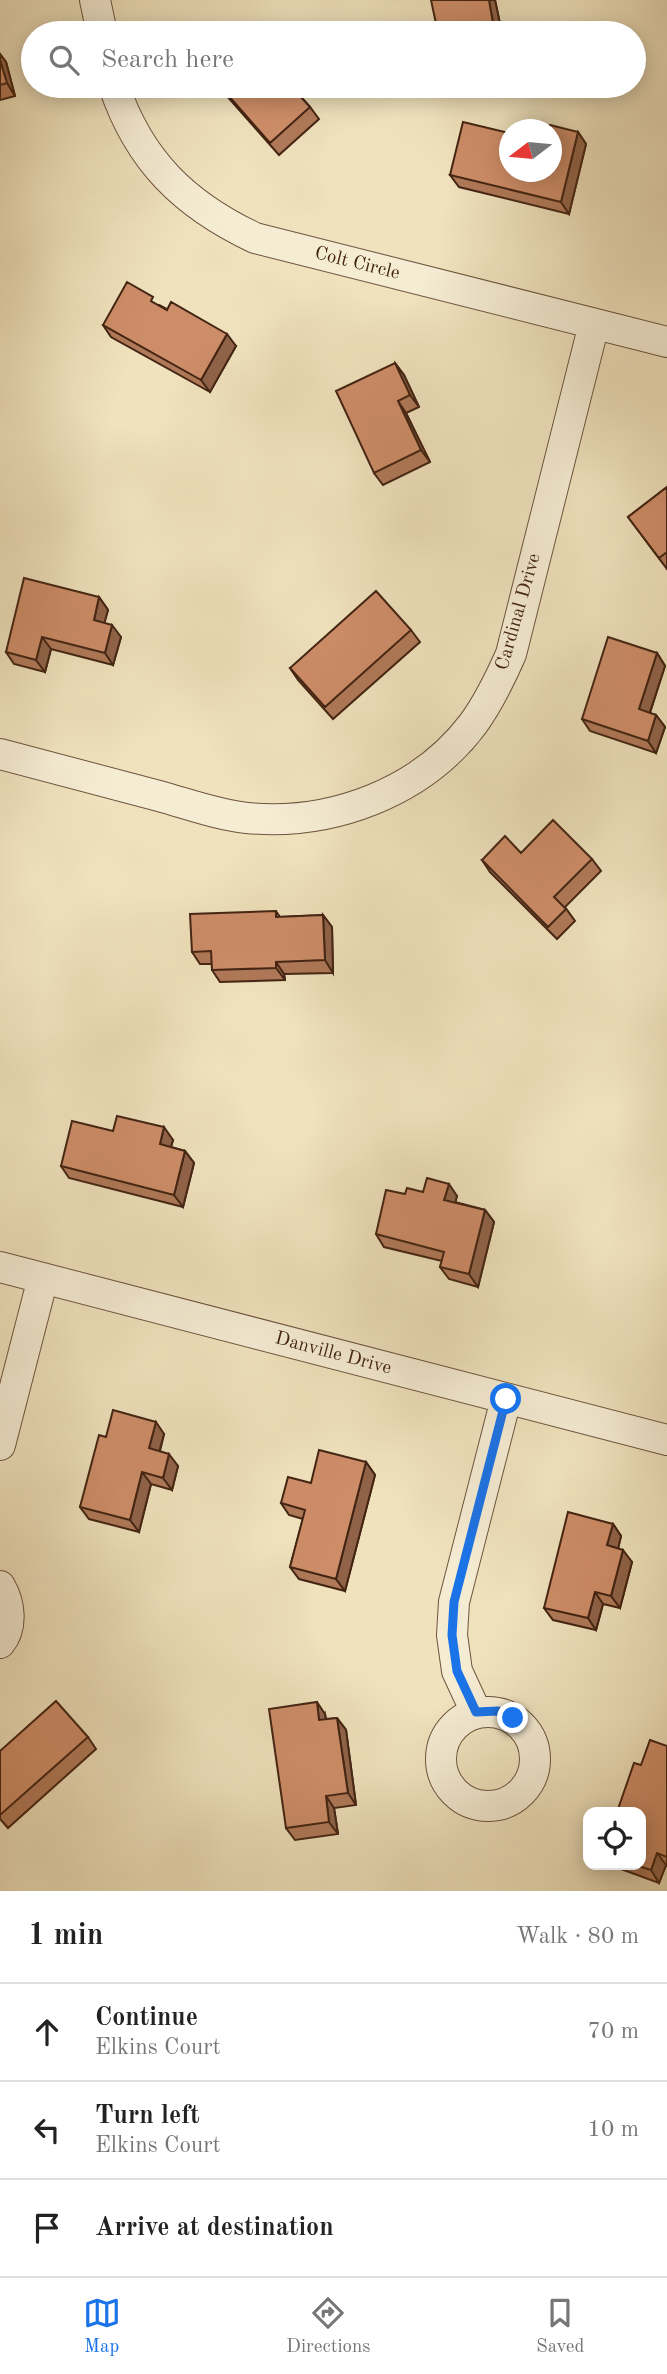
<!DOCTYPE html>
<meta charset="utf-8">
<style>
body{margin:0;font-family:"Old Standard TT",serif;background:#f2f2f2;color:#222}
.controls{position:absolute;right:21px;bottom:21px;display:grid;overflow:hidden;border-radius:14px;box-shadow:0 4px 18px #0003}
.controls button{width:63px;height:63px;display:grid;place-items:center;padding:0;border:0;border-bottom:2px solid #e0e0e0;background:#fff;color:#222;font:35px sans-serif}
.compass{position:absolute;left:499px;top:119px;width:63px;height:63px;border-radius:50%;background:#fff;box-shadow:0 4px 18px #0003;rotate:254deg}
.stop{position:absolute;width:21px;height:21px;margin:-16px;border:5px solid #1a73e8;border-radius:50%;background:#fff}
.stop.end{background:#1a73e8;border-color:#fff;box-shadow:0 2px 7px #0008}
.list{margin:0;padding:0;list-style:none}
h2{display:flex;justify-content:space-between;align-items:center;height:91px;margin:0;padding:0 28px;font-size:30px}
h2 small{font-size:23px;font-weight:400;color:#767676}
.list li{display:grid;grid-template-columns:46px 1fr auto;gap:21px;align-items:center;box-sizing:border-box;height:98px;padding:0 28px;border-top:2px solid #e0e0e0}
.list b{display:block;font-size:26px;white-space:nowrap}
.list p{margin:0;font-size:23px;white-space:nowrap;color:#767676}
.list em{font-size:23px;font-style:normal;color:#767676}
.icon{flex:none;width:38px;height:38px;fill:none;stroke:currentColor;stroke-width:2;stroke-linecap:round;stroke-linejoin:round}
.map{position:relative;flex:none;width:667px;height:1891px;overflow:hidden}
.search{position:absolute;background:#fff;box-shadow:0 4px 18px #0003;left:21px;right:21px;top:21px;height:77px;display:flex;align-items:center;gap:18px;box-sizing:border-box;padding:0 24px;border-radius:38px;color:#767676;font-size:26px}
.sheet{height:385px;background:#fff}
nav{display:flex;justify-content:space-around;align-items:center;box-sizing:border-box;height:98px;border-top:2px solid #e0e0e0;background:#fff;font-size:19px;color:#767676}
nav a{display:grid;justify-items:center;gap:4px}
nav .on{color:#1a73e8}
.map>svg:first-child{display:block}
</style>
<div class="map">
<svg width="667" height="1891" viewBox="0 0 667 1891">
<rect width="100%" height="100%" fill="#efe2bd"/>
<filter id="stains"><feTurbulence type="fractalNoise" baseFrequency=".00286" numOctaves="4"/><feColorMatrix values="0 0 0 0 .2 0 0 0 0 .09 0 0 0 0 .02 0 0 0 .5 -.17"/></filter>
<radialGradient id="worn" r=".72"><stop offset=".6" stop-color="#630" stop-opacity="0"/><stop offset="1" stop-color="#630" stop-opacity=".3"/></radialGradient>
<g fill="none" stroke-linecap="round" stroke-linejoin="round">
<defs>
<path id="street" d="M95 0 102 33
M114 86C139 161 185 205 255 238L667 342
M0 754C53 768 106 782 159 796 188 804 218 815 247 818 331 826 421 793 473 724 489 702 500 679 511 654L594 324
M0 1267 667 1440
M0 1445 43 1278
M0 1586C10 1603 13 1627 0 1643
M441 1759a47 47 0 1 1 94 0a47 47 0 1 1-94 0Z
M476 1712 457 1671 452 1635 454 1602 506 1399"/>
</defs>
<use href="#street" stroke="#6e543e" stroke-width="32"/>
<use href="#street" stroke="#f5ecd4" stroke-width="30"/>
</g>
<path fill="#b07959" stroke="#432413" stroke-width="2" d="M495 0 502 33H438Z
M0 54 6 62 15 96 0 100Z
M218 86H291L310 107 319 119 279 155Z
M578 132 586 144 569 214 459 187 450 175 509 172Z
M159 305 236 346 210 392 111 337 103 325Z
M395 363 404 375 419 407 406 413 430 462 383 485 374 473Z
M667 487V569L628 517Z
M99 597 108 610 104 623 121 637 113 665 51 649 45 672 14 664 6 652Z
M411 630 420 642 333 719 298 680 290 668Z
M657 653 665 666 650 713 656 715 665 727 656 753 590 731 582 719Z
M592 859 601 871 565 907 575 921 557 939 490 872 482 860Z
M276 911 280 917 323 915 332 927 333 973 284 974 285 980 220 982 212 970V964H200L192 952Z
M113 1131 173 1140 171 1147 185 1151 194 1163 183 1207 69 1178 61 1166Z
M423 1192 457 1196 455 1202 485 1210 494 1222 478 1287 449 1279 440 1267 442 1261 384 1247 376 1234 405 1194Z
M164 1434 160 1451 178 1466 172 1490 151 1484 139 1532 89 1519 80 1507 106 1437Z
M366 1462 375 1475 345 1591 299 1579 290 1567 303 1519 289 1515 281 1503 311 1483Z
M613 1524 621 1536 618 1548 632 1562 620 1608 603 1604 596 1630 553 1620 544 1608Z
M325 1714 326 1719 337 1718 346 1730 356 1805 334 1808 338 1834 295 1840 286 1828Z
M88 1737 96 1749 8 1828 0 1819V1751Z
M667 1746V1866L666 1865 659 1883 610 1865H641V1765Z"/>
<path fill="#906349" stroke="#432413" stroke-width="2" d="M489 0H495L502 33 493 23Z
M0 54 6 62 15 96 7 83 0 60Z
M578 132 586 144 569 214 561 202Z
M227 334 236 346 210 392 201 380Z
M395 363 404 375 419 407 410 395Z
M398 401 406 413 430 462 421 450Z
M99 597 108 610 102 632 94 620Z
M112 625 121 637 113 665 105 653Z
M42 637 51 649 45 672 36 660Z
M657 653 665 666 647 721 639 709Z
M656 715 665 727 656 753 648 741Z
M323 915 332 927 333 973 325 960Z
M276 962 284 974 285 980 276 968Z
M164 1127 173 1140 168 1156 160 1144Z
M185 1151 194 1163 183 1207 174 1195Z
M449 1184 457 1196 453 1212 444 1200Z
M485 1210 494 1222 478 1287 469 1274Z
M156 1422 164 1434 157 1460 149 1448Z
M169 1454 178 1466 172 1490 163 1478Z
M366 1462 375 1475 345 1591 336 1579Z
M142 1472 151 1484 139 1532 130 1520Z
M613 1524 621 1536 616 1558 607 1545Z
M623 1550 632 1562 620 1608 611 1596Z
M595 1592 603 1604 596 1630 588 1618Z
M317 1702 325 1714 328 1733 319 1720Z
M337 1718 346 1730 356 1805 348 1793Z
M326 1796 334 1808 338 1834 329 1822Z
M657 1853 666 1865 659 1883 651 1870Z"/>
<path fill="#cd8d68" stroke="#432413" stroke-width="2" d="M431 0H489L493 23 438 33Z
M0 60 7 83 0 85Z
M220 86H291L310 107 270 143Z
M463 122 509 133V172H551V130H549L550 125 578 132 561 202 450 175Z
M127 282 153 297 151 301 167 310 171 302 227 334 201 380 103 325Z
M395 363 410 395 398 401 421 450 374 473 336 391Z
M667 487V552L659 558 628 517Z
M24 578 99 597 94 620 112 625 105 653 42 637 36 660 6 652Z
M376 591 411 630 325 707 290 668Z
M608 637 657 653 639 709 656 715 648 741 582 719Z
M553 820 592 859 554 897 566 909 548 927 482 860 505 836 521 853Z
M276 911V917L323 915 325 960 276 962V968L212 970 211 951 192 952 190 914Z
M117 1116 164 1127 160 1144 185 1151 174 1195 61 1166 72 1121 113 1131Z
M427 1178 449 1184 444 1200 485 1210 469 1274 440 1267 444 1252 376 1234 386 1190 405 1194 407 1188 423 1192Z
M113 1410 156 1422 149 1448 169 1454 163 1478 142 1472 130 1520 80 1507 99 1435 106 1437Z
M319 1450 366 1462 336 1579 290 1567 305 1510 281 1503 288 1477 311 1483Z
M568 1512 613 1524 607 1545 623 1550 611 1596 595 1592 588 1618 544 1608Z
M56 1701 88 1737 0 1815V1751Z
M317 1702 319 1720 337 1718 348 1793 326 1796 329 1822 286 1828 269 1709Z
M650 1740 667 1746V1857L657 1853 651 1870 635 1865H641V1812H617L634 1763 641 1765Z"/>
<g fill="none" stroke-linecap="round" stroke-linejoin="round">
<path stroke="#1a73e8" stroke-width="9" d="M506 1399 454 1602 452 1635 457 1671 476 1712 498 1711 513 1718"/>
</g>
<g text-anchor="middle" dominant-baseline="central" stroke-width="5" stroke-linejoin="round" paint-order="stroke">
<g font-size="19" fill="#432413" stroke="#f5ecd4">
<text transform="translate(357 264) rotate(14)">Colt Circle</text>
<text transform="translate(519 612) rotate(-74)">Cardinal Drive</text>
<text transform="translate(333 1354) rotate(15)">Danville Drive</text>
</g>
</g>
<rect width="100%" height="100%" filter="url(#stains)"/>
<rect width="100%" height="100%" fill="url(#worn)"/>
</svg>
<div class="controls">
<button><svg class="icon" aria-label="locate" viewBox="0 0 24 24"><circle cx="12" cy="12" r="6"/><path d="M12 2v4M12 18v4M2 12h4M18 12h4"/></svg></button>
</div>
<svg class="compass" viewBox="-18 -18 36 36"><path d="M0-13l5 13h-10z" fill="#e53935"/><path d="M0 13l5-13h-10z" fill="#767676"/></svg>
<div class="stop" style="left:506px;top:1399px"></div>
<div class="stop end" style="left:513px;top:1718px"></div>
<div class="search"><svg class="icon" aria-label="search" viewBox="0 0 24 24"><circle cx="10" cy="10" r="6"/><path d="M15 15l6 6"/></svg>Search here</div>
</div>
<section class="sheet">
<h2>1 min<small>Walk · 80 m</small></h2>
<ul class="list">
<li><svg class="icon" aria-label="ahead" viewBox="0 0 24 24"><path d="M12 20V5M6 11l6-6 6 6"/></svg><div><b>Continue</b><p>Elkins Court</p></div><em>70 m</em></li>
<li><svg class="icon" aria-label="left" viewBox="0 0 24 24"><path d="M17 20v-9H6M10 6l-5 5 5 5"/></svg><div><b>Turn left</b><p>Elkins Court</p></div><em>10 m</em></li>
<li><svg class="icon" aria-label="arrive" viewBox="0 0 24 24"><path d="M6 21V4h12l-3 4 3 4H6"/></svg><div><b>Arrive at destination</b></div></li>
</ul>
</section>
<nav>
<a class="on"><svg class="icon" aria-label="map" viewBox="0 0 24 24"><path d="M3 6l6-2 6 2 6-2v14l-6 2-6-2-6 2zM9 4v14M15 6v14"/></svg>Map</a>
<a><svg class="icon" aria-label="directions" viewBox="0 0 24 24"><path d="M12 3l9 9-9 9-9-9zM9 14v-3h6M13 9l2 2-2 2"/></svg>Directions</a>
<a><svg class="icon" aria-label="saved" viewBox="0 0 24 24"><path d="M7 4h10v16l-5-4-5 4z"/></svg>Saved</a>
</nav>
